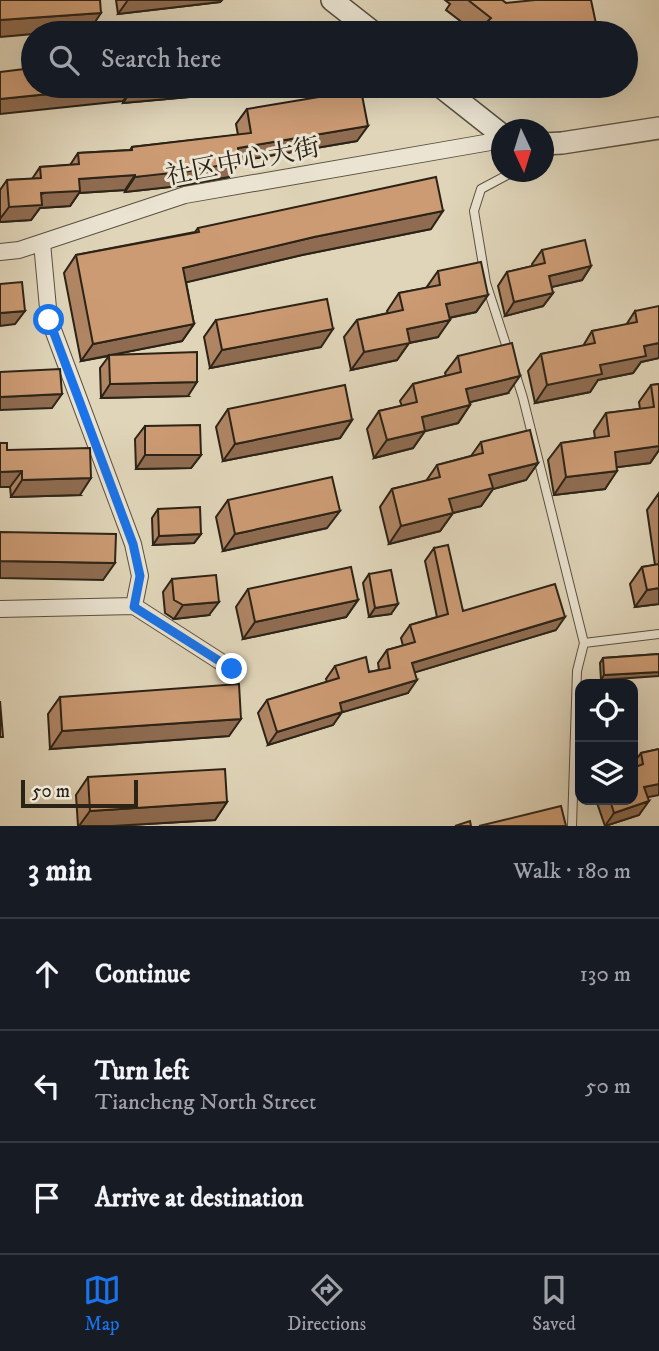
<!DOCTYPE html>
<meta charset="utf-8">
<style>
body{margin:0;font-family:"IM FELL DW Pica","Noto Serif SC",serif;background:#242831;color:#f1f3f6}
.controls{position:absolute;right:21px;bottom:21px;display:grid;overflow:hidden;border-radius:14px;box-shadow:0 7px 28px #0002}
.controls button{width:63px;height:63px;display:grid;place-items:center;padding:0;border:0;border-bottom:2px solid #363941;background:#171b24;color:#f1f3f6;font:35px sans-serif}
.compass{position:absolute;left:491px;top:119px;width:63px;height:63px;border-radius:50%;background:#171b24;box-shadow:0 7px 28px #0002;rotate:176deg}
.scale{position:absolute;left:21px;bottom:18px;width:117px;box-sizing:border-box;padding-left:7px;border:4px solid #2c2317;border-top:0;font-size:19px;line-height:24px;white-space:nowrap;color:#2c2317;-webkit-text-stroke:5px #ebe4d2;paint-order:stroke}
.stop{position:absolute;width:21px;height:21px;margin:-16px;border:5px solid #1a73e8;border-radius:50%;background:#fff}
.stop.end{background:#1a73e8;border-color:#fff;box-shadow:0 2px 7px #0008}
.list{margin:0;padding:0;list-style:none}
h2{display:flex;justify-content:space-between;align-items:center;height:91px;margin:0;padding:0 28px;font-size:30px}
h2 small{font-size:23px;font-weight:400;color:#9ea1a6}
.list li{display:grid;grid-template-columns:46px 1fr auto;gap:21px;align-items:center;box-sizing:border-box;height:112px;padding:0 28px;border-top:2px solid #363941}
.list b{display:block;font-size:26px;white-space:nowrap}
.list p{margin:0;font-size:23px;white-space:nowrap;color:#9ea1a6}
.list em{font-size:23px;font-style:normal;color:#9ea1a6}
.icon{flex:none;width:38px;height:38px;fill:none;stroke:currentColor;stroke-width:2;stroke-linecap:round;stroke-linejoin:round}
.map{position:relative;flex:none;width:659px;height:826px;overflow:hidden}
.search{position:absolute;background:#171b24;box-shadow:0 7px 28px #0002;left:21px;right:21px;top:21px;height:77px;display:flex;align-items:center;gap:18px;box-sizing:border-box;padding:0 24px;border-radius:38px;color:#9ea1a6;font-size:26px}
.sheet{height:427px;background:#171b24}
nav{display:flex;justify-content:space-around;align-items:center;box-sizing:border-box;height:98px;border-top:2px solid #363941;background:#171b24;font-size:19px;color:#9ea1a6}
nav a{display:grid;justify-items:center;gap:4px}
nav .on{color:#1a73e8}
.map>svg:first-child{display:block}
</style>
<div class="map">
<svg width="659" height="826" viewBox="0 0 659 826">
<rect width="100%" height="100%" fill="#e0d5b9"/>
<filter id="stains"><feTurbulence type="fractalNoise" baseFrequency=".00286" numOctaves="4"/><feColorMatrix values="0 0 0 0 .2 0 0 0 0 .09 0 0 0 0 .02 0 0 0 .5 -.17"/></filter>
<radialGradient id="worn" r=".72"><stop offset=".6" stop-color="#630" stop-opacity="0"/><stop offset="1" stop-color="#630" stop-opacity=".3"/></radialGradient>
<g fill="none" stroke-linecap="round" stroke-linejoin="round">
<defs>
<path id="service" d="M509 354 486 283 474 211 481 189 513 172
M514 369 523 398 584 643
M572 826 577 671 584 643 659 634"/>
<path id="minor" d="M42 243 49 319 133 544 140 576 134 606
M0 252 19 250 185 195 502 140
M0 609 134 606 232 669"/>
<path id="tertiary" d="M332 0 374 33
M440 86 502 135
M544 144 562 143 659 128"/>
</defs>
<use href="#service" stroke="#595040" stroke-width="10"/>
<use href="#minor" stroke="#595040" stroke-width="18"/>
<use href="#tertiary" stroke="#595040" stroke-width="24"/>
<use href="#service" stroke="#ebe4d2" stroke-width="8"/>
<use href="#minor" stroke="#ebe4d2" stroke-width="16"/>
<use href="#tertiary" stroke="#ebe4d2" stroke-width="21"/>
</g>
<path fill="#af8564" stroke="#2c2317" stroke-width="2" d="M116 0H222L220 2 118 14Z
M445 0H502L506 3 598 33H476L446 10 450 4Z
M33 86H280L278 89 123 103V101Z
M247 109 357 141 239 161 229 177 179 186 125 192V190L79 193 70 206 40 208 31 220 0 222V190L7 180 32 179 40 167 70 165 78 153 130 150 132 147 238 135 236 124Z
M198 228 431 229 302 255 186 282 194 324 182 341 115 354 188 396 101 398 100 368 109 356 81 361 64 273 76 255 195 232Z
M542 250 591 266 582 280 551 287 553 293 543 306 505 316 498 286 507 272 533 266 532 264Z
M438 271 488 295 476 312 449 318 438 337 409 343 397 360 351 370 344 337 357 320 388 313 387 311 399 293 426 288Z
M635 311 659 358 641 362 633 373 598 380 590 392 535 403 528 371 541 354 583 346 592 331 626 325Z
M216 320 321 347 210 368 204 337Z
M458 356 508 393 470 402V405L458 423 425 431 413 448 374 458 367 429 379 411 402 406 400 401 413 384 446 376 445 373Z
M659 384V450L650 463 617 467 605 489 554 495 548 460 561 443 595 438 594 431 606 413 640 409 639 402 651 385Z
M228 409 352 420 340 438 223 461 216 427Z
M145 426 201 455 191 468 136 469 135 439Z
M481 442 538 463 526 480 493 489 481 506 453 513 440 531 389 544 380 507 392 489 426 481 437 465 471 456Z
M0 443 7 450 80 495 11 497 10 487H0Z
M659 493V604L635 607 630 584 642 567 655 565 647 510Z
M228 500 327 528 223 551 216 517Z
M158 509 201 534 194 543 153 545 152 518Z
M434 548 463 611 556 630 415 672 408 693 342 712 333 725 268 745 258 713 267 700 327 682 326 679 335 666 369 672 379 670 378 663 387 650 403 646 401 638 410 625 437 617 425 561Z
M369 574 391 614 369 617 363 583Z
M172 579 209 615 174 619 165 613 163 592Z
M248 589 358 600 346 617 243 639 236 607Z
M659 654 601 680 600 663 603 658Z
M60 697 229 736 50 749 48 714Z
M659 749 648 798 639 815 605 826 596 800H633V764L641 753Z
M88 777 227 802 215 820 112 826H78L76 795Z"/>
<path fill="#8f6c51" stroke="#2c2317" stroke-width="2" d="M128 0H222L220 2 118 14Z
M101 13 89 31 33 33V34L0 37V20Z
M126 86H134L123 101 0 114V99Z
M145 86H280L278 89 123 103 134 87Z
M368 126 357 141 227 163 238 148Z
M239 162 229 177 179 186 125 192 135 177Z
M135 175 125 190 79 193 70 206 40 208 31 220 0 222V219L9 207 79 179Z
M443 211 431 229 302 255 171 286 183 268 314 237Z
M591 266 582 280 539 290 549 276Z
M553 293 543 306 505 316 514 302Z
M488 295 476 312 434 321 446 304Z
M25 311 15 324 0 326V313Z
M450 320 438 337 409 343 397 360 351 370 364 352 407 329Z
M194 324 182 341 81 361 93 344Z
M333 329 321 347 210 368 222 350Z
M659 343V358L641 362 633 373 598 380 590 392 535 403 547 385 644 346Z
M520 376 508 393 454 406 466 389Z
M197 382 188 396 101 398 110 384Z
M62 394 52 408 0 410V397Z
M470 405 458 423 410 435 422 417Z
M352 420 340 438 223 461 235 444Z
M425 431 413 448 374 458 387 440Z
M659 446V450L650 463 603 469 615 452Z
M145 455H201L191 468 136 469Z
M538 463 526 480 493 489 481 506 437 517 449 499 489 475Z
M22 471 10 487H0V472Z
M617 471 605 489 554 495 566 477Z
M91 478 80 495 11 497 22 480Z
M340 511 327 528 223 551 235 534Z
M453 513 440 531 389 544 401 526Z
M201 534 194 543 153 545 159 536Z
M0 561 115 563 103 580 0 578Z
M659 588V604L635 607 647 590Z
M358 600 346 617 243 639 255 622Z
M219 602 209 615 174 619 183 605Z
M398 604 391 614 369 617 375 608Z
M565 617 556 630 403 676 412 663Z
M659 672V676L601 680 604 675Z
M417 680 408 693 330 716 340 703Z
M342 712 333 725 268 745 277 732Z
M241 719 229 736 50 749 62 731Z
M659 784V795L634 800 644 787Z
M649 801 639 815 605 826 614 813Z
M227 802 215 820 112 826H79L90 811Z"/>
<path fill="#cc9b74" stroke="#2c2317" stroke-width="2" d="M0 0H100L101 13 0 20Z
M468 0H502L506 3 535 0H591L598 33H508L506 32 505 33H501L487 22 491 18Z
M33 68V86H126L0 99V72Z
M361 90 368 126 238 148 239 162 190 171 135 177V175L79 179 80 191 41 193 42 205 9 207 7 180 41 178 40 167 79 164 78 153 132 150V147L251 133 247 109Z
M436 177 443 211 314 237 183 268 194 324 93 344 76 255 199 232 198 228Z
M585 240 591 266 549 276 553 293 514 302 507 272 545 263 542 250Z
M481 262 488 295 446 304 450 320 407 329 410 343 364 352 357 320 403 310 399 293 440 285 438 271Z
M22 282 25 311 0 313V284Z
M327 299 333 329 222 350 216 320Z
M659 306V343L644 346 646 356 600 365 602 374 547 385 541 354 595 343 592 331 637 322 635 311Z
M512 343 520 376 466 389 470 405 422 417 425 431 387 440 379 411 417 402 413 384 461 372 458 356Z
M197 352V382L110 384 109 355Z
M60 369 62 394 0 397V372Z
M659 384V446L615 452 617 471 566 477 561 443 609 436 606 413 654 407 651 385Z
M345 385 352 420 235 444 228 409Z
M200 425 201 455H145V426Z
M530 430 538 463 489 475 493 488 449 499 453 513 401 526 392 489 440 477 437 465 483 453 481 442Z
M0 443H7V450L90 448 91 478 22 480V471L0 472Z
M332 477 340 511 235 534 228 500Z
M200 507 201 534 159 536 158 509Z
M0 532 116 534 115 563 0 561Z
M448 545 463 611 555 584 565 617 412 663 417 680 340 703 342 712 277 732 267 700 339 678 335 666 366 657 369 672 390 668 387 650 415 642 410 625 448 614 434 548Z
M659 564V588L647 590 642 567Z
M351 567 358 600 255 622 248 589Z
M391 570 398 604 375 608 369 574Z
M216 575 219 602 183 605 174 600 172 579Z
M659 654V672L604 675 603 658Z
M239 684 241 719 62 731 60 697Z
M0 701 3 737H0Z
M659 749V784L644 787 649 801 614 813 610 800H633V768L643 764 641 753Z
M225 769 227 802 90 811 88 777Z
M561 806 566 826H479Z
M470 821 471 826H455Z"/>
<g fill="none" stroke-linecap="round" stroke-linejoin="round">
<path stroke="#1a73e8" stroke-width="9" d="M49 320 133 544 140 576 134 607 232 669"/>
</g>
<g text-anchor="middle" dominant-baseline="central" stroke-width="6" stroke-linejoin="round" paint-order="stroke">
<g font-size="26" fill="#2c2317" stroke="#ebe4d2">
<text transform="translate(243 162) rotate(-11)">社区中心大街</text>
</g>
</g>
<rect width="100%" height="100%" filter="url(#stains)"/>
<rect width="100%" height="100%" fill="url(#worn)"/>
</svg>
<div class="controls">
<button><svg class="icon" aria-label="locate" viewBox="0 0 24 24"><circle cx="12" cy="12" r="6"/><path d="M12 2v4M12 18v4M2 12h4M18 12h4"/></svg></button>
<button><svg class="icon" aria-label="layers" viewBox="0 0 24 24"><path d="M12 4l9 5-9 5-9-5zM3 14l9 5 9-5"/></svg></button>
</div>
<svg class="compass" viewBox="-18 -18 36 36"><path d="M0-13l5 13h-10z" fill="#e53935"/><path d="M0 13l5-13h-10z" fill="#9ea1a6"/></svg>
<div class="scale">50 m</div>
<div class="stop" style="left:49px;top:320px"></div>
<div class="stop end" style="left:232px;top:669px"></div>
<div class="search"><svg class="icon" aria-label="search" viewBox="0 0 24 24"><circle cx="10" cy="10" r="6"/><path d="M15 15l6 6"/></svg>Search here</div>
</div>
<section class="sheet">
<h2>3 min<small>Walk · 180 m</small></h2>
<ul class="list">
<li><svg class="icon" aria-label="ahead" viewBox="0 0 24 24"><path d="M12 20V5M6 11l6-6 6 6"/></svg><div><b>Continue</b></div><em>130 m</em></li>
<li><svg class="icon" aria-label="left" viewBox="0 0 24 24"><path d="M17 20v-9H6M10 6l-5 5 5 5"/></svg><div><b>Turn left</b><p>Tiancheng North Street</p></div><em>50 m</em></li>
<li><svg class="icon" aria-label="arrive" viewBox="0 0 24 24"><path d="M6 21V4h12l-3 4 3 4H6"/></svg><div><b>Arrive at destination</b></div></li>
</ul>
</section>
<nav>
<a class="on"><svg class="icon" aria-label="map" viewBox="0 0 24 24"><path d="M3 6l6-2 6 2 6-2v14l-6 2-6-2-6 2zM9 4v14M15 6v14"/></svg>Map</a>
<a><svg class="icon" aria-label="directions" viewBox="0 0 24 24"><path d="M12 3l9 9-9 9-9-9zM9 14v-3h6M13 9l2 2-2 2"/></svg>Directions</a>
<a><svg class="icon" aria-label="saved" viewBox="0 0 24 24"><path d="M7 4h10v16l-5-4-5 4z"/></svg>Saved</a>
</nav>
